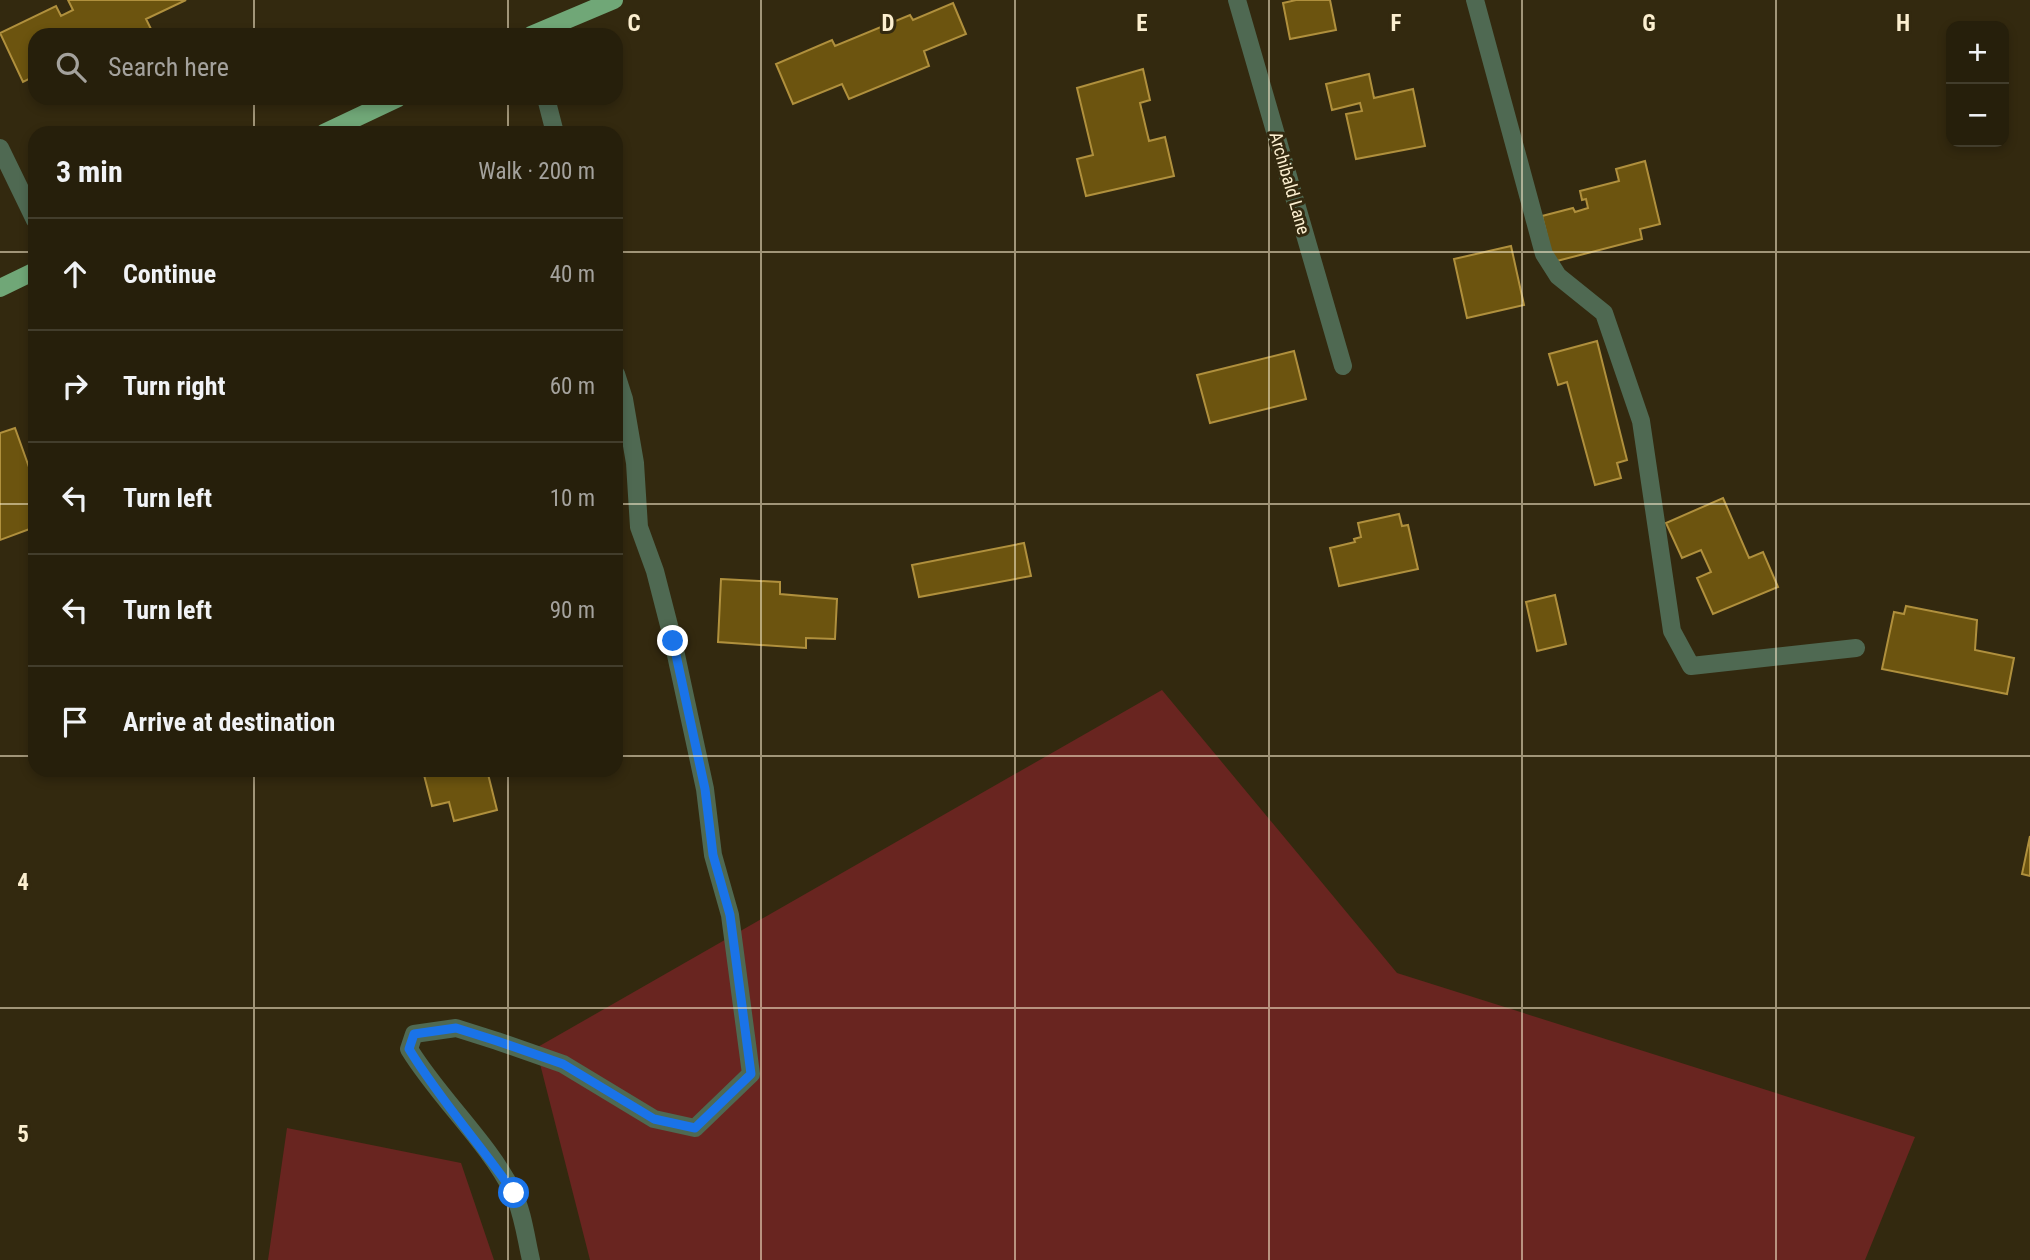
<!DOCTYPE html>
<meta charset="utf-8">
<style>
body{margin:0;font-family:"Roboto Condensed",sans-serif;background:#2e2714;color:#f1f3f6}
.controls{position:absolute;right:21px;top:21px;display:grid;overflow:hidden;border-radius:14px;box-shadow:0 4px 10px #0003}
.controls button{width:63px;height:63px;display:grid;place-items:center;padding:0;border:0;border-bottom:2px solid #423d2c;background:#261f0b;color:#f1f3f6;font:35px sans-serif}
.stop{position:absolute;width:21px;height:21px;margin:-16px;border:5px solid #1a73e8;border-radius:50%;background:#fff}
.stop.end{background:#1a73e8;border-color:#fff;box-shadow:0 2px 7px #0008}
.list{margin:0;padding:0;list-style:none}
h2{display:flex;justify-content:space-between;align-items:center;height:91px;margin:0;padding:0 28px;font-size:30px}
h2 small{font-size:23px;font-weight:400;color:#a4a29d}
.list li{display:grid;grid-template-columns:46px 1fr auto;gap:21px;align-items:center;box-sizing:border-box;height:112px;padding:0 28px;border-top:2px solid #423d2c}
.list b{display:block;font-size:26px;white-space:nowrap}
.list em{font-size:23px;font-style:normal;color:#a4a29d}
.icon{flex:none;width:38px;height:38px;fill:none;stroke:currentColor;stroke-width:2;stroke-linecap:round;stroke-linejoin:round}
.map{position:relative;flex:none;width:2030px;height:1260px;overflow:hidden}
.search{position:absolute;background:#261f0b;box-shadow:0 4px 10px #0003;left:28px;top:28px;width:595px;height:77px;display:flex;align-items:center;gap:18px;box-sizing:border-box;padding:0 24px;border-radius:21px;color:#a4a29d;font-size:26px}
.panel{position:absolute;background:#261f0b;box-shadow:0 4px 10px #0003;left:28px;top:126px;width:595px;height:651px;border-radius:21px}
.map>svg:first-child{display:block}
</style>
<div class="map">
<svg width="2030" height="1260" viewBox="0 0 2030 1260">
<rect width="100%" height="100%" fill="#33290f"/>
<path fill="#692520" d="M1162 690 1397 973 1915 1137 1865 1260H590L536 1048Z
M287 1128 461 1163 494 1260H268Z"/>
<path fill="#6c540f" stroke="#b0903d" stroke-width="2" d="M68 0H186L146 19 154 35H35V76L23 82 0 33 56 6 61 16 73 10Z
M1296 0H1330L1336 30 1290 39 1283 3Z
M953 3 966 34 924 51 929 66 849 99 842 84 793 104 776 64 832 40 835 46 910 15 913 20Z
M1143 69 1150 100 1140 103 1149 141 1165 137 1174 176 1086 196 1077 159 1093 155 1077 88Z
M1369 74 1374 98 1413 89 1425 146 1356 159 1346 114 1362 111 1360 103 1332 110 1326 84Z
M1645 161 1660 224 1640 229 1642 239 1553 262 1542 216 1573 208 1575 212 1588 208 1586 199 1582 200 1580 191 1619 181 1616 169Z
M1511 246 1524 305 1467 318 1454 259Z
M1597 341 1627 460 1617 463 1621 478 1595 485 1567 382 1558 385 1549 354Z
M1294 351 1306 399 1210 423 1197 375Z
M15 428 35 484V527L0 540V433Z
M1723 498 1749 558 1763 552 1778 587 1713 614 1697 578 1711 572 1701 550 1682 558 1666 523Z
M1399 514 1402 526 1408 525 1418 569 1339 586 1330 548 1355 542 1354 539 1361 537 1358 523Z
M1024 543 1031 576 919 597 912 565Z
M721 579 780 582V594L837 599 835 639 806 638V648L718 642Z
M1555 595 1566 644 1537 651 1526 602Z
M1906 606 1977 620 1975 650 2014 658 2007 694 1882 669 1894 612 1904 614Z
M428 770H487L497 810 454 821 449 802 432 806 424 775 429 774Z
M2030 836V876L2022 874Z"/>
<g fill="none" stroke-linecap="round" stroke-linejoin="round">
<path stroke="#4f6952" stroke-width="18" d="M1237 0 1343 366
M1475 0 1544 254 1558 276 1604 313 1641 421 1672 631 1691 666 1856 648
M546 98 555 133
M0 148 35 220
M531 1260C526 1239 523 1212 513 1192 488 1142 439 1098 409 1049L414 1034 456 1028 497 1041 563 1064 654 1119 695 1128 751 1074 730 915 713 855 705 789 673 641 655 571 639 527 635 463 624 399 616 374"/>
<path stroke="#70a777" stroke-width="18" d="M531 35 614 0
M324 133 398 98
M0 288 35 271"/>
</g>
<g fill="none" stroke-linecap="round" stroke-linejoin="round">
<path stroke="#1a73e8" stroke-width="9" d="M514 1193C480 1144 440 1100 409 1049L414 1034 456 1028 497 1041 563 1064 654 1119 695 1128 751 1074 730 915 713 855 705 789 673 641"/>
</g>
<path fill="none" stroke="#fcefd0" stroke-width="2" stroke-opacity="0.55" d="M254 0V35M508 0V35M761 0V1260M1015 0V1260M1269 0V1260M1522 0V1260M1776 0V1260M254 98V133M508 98V133M0 252H35M616 252H2030M0 504H35M616 504H2030M0 756H35M616 756H2030M254 770V1260M508 770V1260M0 1008H2030"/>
<g text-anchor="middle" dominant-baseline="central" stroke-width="6" stroke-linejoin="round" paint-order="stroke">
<g font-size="18" fill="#fcefd0" stroke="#33290f">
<text transform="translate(1290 183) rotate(74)">Archibald Lane</text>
</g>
</g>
<g font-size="23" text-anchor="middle" font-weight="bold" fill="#fcefd0" stroke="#33290f" stroke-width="6" stroke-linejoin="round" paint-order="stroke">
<text x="634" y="31">C</text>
<text x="888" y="31">D</text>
<text x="1142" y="31">E</text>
<text x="1396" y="31">F</text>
<text x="1649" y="31">G</text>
<text x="1903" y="31">H</text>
<text x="23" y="890">4</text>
<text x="23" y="1142">5</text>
</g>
</svg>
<div class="controls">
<button>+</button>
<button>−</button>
</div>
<div class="stop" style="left:514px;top:1193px"></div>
<div class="stop end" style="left:673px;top:641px"></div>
<div class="search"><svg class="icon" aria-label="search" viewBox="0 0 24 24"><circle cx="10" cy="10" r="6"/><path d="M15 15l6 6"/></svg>Search here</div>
<section class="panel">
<h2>3 min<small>Walk · 200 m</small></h2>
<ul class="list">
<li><svg class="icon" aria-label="ahead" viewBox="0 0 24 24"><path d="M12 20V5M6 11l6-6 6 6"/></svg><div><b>Continue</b></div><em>40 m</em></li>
<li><svg class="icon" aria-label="right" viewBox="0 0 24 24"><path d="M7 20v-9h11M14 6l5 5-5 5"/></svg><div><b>Turn right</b></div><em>60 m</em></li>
<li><svg class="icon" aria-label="left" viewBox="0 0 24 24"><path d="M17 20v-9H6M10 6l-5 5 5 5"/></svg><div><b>Turn left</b></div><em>10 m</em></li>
<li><svg class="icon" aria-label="left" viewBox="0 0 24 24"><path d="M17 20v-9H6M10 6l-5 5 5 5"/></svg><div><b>Turn left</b></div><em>90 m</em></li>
<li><svg class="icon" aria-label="arrive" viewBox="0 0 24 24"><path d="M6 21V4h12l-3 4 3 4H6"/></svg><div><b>Arrive at destination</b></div></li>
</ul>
</section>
</div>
